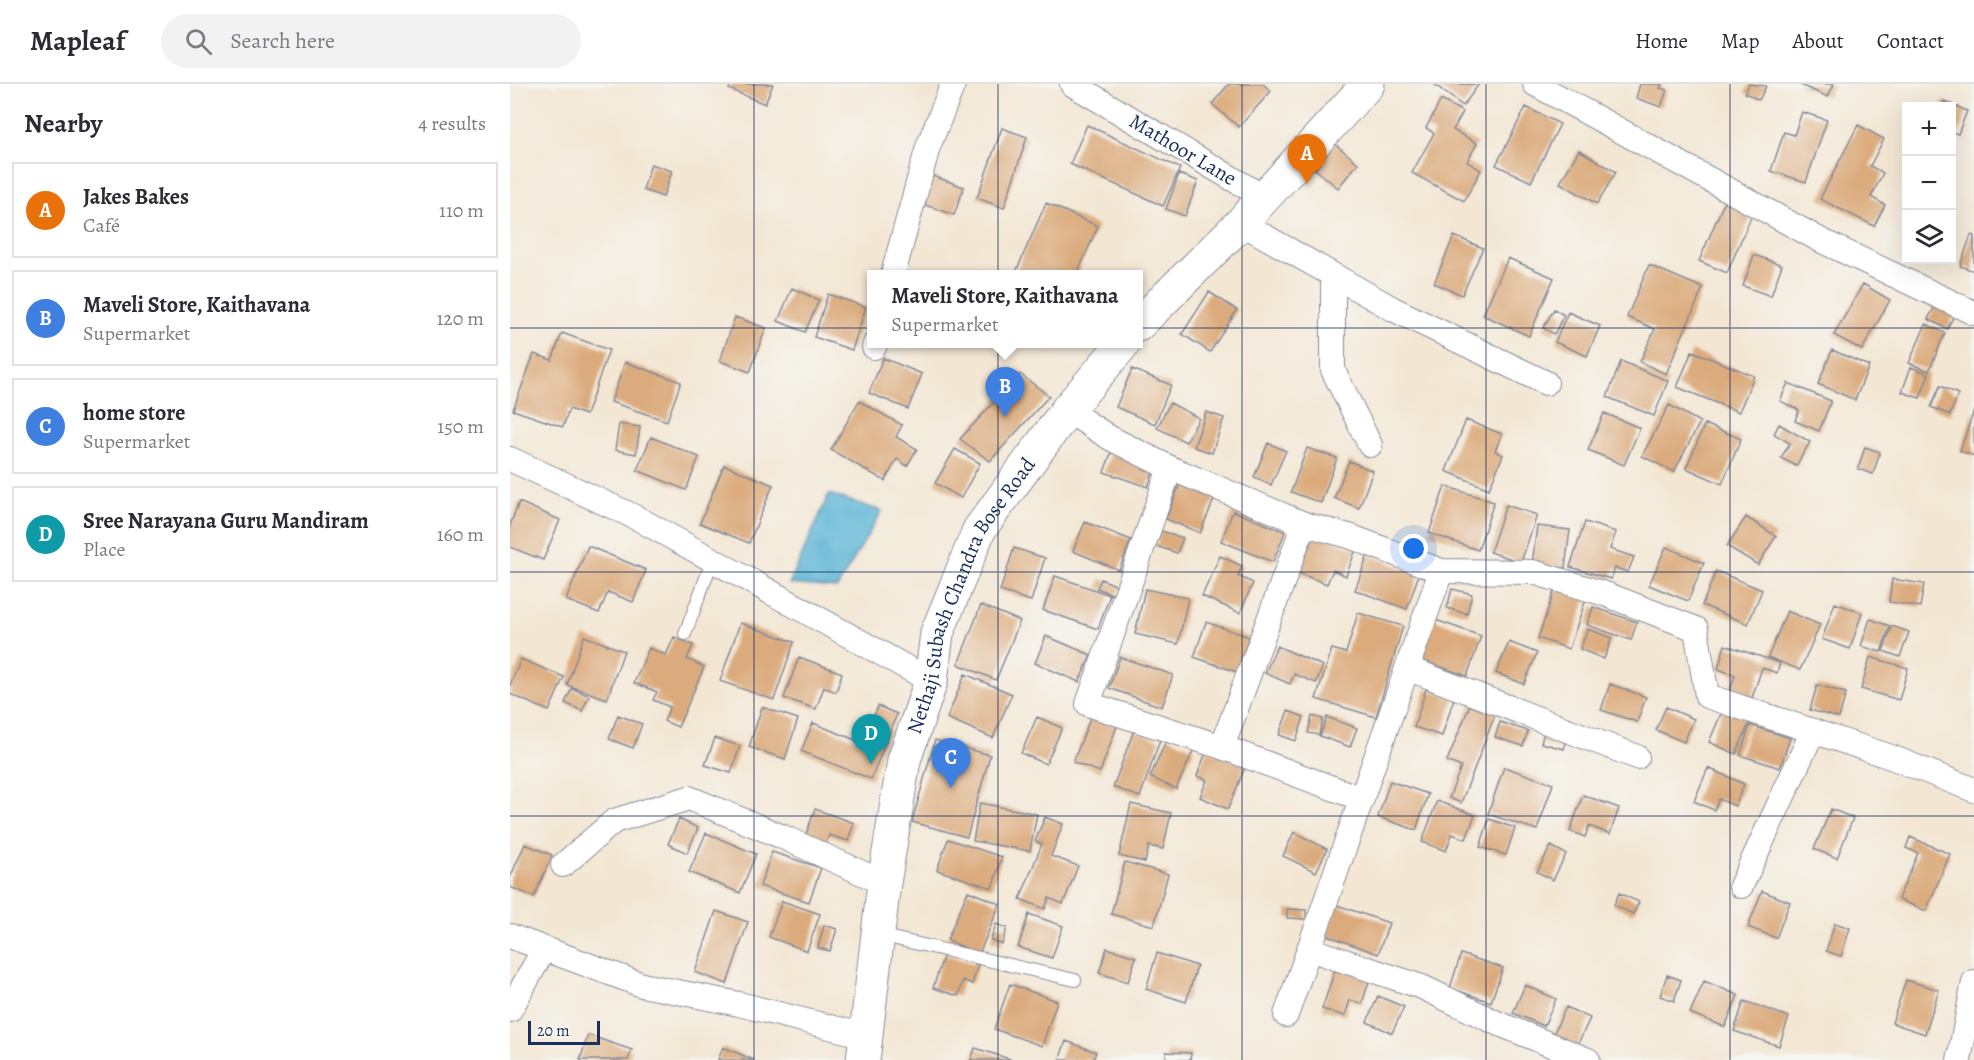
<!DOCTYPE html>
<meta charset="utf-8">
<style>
body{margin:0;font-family:Alegreya,serif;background:#f2f2f3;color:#2b2b33}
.controls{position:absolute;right:18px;top:18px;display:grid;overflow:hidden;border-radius:0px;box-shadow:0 6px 24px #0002}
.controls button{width:54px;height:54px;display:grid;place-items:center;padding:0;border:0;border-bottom:2px solid #e1e1e2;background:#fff;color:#2b2b33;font:30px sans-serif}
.scale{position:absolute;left:18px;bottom:15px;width:72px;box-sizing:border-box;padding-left:6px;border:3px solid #1b2f5e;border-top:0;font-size:16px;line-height:21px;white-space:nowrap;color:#1b2f5e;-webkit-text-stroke:4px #f6f6f2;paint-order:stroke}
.you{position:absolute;left:904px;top:465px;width:21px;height:21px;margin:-15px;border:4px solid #fff;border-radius:50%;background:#1a73e8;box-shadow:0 0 0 9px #1a73e833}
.badge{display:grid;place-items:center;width:39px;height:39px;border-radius:50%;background:#7c3aed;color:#fff;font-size:20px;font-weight:700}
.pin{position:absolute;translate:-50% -50px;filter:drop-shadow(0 2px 3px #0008)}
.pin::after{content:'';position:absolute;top:32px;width:21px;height:18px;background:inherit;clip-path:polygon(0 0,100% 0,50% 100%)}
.popup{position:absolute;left:357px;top:186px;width:276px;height:78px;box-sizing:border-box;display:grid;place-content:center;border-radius:0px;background:#fff;filter:drop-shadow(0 2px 4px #0005);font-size:20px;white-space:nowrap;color:#7c7c81}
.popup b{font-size:22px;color:#2b2b33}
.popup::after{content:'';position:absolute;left:50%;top:100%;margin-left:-12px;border:12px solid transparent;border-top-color:#fff}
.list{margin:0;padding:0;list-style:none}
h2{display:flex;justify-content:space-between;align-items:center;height:78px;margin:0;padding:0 24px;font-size:26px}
h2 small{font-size:20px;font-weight:400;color:#7c7c81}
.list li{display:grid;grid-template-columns:39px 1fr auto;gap:18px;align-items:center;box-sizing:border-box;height:96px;margin:0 12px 12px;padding:0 12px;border:2px solid #e1e1e2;border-radius:0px}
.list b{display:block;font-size:22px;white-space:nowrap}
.list p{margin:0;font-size:20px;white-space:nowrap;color:#7c7c81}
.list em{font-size:20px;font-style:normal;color:#7c7c81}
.icon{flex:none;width:33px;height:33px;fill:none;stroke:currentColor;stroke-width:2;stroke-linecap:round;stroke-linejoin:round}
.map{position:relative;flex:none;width:1464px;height:976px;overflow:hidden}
header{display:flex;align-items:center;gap:36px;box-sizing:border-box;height:84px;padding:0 30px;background:#fff;border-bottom:2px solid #e1e1e2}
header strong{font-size:28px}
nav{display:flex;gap:33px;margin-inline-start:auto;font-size:21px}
.search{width:420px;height:54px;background:#f2f2f3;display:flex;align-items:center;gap:15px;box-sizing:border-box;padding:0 21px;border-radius:33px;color:#7c7c81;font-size:22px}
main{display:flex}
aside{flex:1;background:#fff}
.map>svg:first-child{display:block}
</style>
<header>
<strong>Mapleaf</strong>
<div class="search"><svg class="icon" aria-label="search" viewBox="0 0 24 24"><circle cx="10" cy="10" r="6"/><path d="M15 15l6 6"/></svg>Search here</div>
<nav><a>Home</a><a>Map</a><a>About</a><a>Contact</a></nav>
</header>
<main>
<aside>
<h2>Nearby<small>4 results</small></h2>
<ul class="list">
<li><span class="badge" style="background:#e8710a">A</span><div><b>Jakes Bakes</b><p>Café</p></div><em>110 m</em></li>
<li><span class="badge" style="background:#3f7fe0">B</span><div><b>Maveli Store, Kaithavana</b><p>Supermarket</p></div><em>120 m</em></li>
<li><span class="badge" style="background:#3f7fe0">C</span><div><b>home store</b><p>Supermarket</p></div><em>150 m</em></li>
<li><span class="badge" style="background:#0f9aa8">D</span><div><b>Sree Narayana Guru Mandiram</b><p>Place</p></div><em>160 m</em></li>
</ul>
</aside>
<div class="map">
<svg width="1464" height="976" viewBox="0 0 1464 976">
<rect width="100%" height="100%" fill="#f6f6f2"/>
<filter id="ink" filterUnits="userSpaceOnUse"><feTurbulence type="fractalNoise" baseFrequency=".0167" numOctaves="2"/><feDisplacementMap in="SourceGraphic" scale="12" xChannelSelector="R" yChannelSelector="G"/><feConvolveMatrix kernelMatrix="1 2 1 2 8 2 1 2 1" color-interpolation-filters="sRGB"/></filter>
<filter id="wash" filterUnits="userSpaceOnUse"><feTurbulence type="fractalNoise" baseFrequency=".008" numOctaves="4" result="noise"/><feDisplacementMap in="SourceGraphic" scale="24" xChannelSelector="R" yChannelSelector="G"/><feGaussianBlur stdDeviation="1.35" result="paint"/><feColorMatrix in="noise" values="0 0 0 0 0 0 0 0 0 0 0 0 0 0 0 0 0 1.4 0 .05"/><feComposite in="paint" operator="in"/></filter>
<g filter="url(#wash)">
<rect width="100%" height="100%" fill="#f3e7d4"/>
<path fill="#56b2d4" stroke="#387099" stroke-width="1.5" d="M319 410 372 427 327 504 279 500Z"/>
<g id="blocks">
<path fill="#dbab7d" d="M221 0H263L255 20 219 5Z
M719 0H753L761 7 729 43 702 20Z
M924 0H969L953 22Z
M1130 0H1152L1150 4 1157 6 1151 23 1126 14Z
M1239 0 1256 2 1249 16 1235 9Z
M1288 0H1324L1318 13Z
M931 16 953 28 943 46 967 59 957 78 971 86 954 117 902 89 924 49 916 44Z
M1434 17 1457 27 1448 50 1442 48V22H1431Z
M1016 23 1050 40 1021 98 986 81Z
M1292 28 1317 36 1296 98 1261 87 1274 48 1284 51Z
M577 41 670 84 653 122 560 80Z
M1348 41 1374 55 1360 82 1373 89 1361 113 1375 121 1364 142 1310 115Z
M492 44 517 53 494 124 467 114Z
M825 60 848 79 828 104 805 85Z
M1069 66 1106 88 1087 120 1050 99Z
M141 80 162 87 153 113 133 106Z
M417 90 454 103 444 131 407 118Z
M669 90 688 97 675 132 656 125Z
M1216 114 1244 126 1217 189 1189 177Z
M536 119 588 142 567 190H505Z
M1461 151 1464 152V187L1450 182Z
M944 152 973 164 952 211 924 199Z
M1244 171 1272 181 1261 212 1233 202Z
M998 174 1044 194 1019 252 973 231Z
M1139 181 1193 204 1156 290 1130 278 1145 245 1117 233Z
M1353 200 1380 216 1352 266 1324 251Z
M282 204 309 216 295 248 268 237Z
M699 208 727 226 700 268 672 250Z
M318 210 356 223 342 266 304 253Z
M1428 217 1447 226 1437 245 1418 235Z
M1044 225 1054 231 1044 250 1033 244Z
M1058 228 1090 242 1077 272 1045 258Z
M225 233 256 244 240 288 210 277Z
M1416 240 1435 249 1419 287 1399 279Z
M52 249 99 266 76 331 59 325 53 343 3 326 24 270 42 276Z
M1322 266 1359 282 1345 316 1308 300Z
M1182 267 1244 292 1229 328 1167 303Z
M373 274 412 290 398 325 359 309Z
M1111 277 1158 297 1144 332 1097 313Z
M115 278 171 298 157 337 101 318Z
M1401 283 1419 290 1410 314 1392 308Z
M622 285 661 301 645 340 606 323Z
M510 290 539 312 480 377 450 355Z
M1278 299 1321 317 1309 347 1285 337 1289 326 1270 317Z
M1430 302 1448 310 1440 331 1421 323Z
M349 317 392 341 386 353 407 365 397 382 387 375 375 397 321 366Z
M660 319 689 334 676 358 647 344Z
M1159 321 1190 338 1164 388 1132 372Z
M1464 326V372L1450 367Z
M696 328 714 334 702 369 684 363Z
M1094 329 1130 344 1114 381 1078 366Z
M956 336 992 350 985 367 993 371 979 405 936 387Z
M109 340 130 343 126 370 105 366Z
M1195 340 1231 355 1212 400 1176 384Z
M1269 340 1300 358 1286 382 1271 374 1280 359 1264 350Z
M141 353 189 373 176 406 127 386Z
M758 359 776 367 761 401 744 393Z
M1355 363 1370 368 1363 390 1348 385Z
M603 364 646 380 638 403 594 388Z
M797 364 827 374 811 419 781 408Z
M445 365 470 379 451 414 425 399Z
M839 377 863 387 849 424 824 414Z
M214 381 263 401 239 459 190 439Z
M671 397 706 411 690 449 656 435Z
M935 402 984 418 968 466 919 449Z
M9 418 50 436 33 476 0 463V441Z
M996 421 1027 431 1011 478 980 468Z
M723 427 775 448 763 478 711 457Z
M1236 433 1266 452 1248 481 1217 462Z
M575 438 621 456 609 486 563 467Z
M1075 438 1106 448 1100 465 1124 473 1118 488 1105 484 1101 495 1060 483Z
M1027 442 1060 446 1055 484 1022 481Z
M651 447 673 454 667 469 646 462Z
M805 449 846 465 836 492 823 486 817 500 788 489Z
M78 462 136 486 123 518 98 508 89 529 56 516Z
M1156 463 1194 479 1178 517 1139 501Z
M504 464 535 474 521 517 490 507Z
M858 471 909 490 897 525 845 506Z
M710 472 732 482 728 492 743 499 730 529 692 512Z
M1206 487 1252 506 1238 540 1192 521Z
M545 492 600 511 588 545 533 526Z
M591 495 610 503 607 512 587 504Z
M1382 495 1414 500 1410 523 1379 518Z
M1046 502 1077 512 1059 565 1028 554Z
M635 505 678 514 668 560 625 550Z
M942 505 962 510 957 530 937 524Z
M1325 519 1352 529 1340 565 1312 555Z
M471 521 510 537 486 596 448 580Z
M1083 523 1127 538 1121 556 1077 541Z
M1277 527 1310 541 1290 586 1258 573Z
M848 529 893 542 866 633 806 615 822 565 836 569Z
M923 535 971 552 957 592 908 575Z
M1360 535 1380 542 1371 568 1351 562Z
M696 538 739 553 727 588 684 573Z
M230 539 284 558 264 616 210 597Z
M1382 542 1399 548 1390 573 1373 567Z
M1078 545 1102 554 1094 575 1070 565Z
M74 552 114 567 97 615 57 601Z
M536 552 581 571 569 598 525 579Z
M164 553 183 561 177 575 194 583 168 643 154 637 160 623 143 616 147 608 124 599 139 564 156 571Z
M999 558 1027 569 1014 600 986 589Z
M1215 561 1270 579 1267 589 1252 584 1240 620 1218 613 1225 591 1208 585Z
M767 562 813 582 806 599 784 590 780 600 755 589Z
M289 573 332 589 326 608 314 603 306 625 274 614Z
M610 573 663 591 652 623 599 604Z
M1360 573 1398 584 1389 616 1351 605Z
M11 575 54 593 39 627 0 610V601Z
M455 590 502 610 483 654 437 634Z
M1100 600 1136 613 1127 638 1091 626Z
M1307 601 1336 609 1329 634 1300 626Z
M62 604 79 612 72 627 55 619Z
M916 605 944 614 932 652 904 643Z
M962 616 987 626 951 719 939 714 951 683 937 677Z
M368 622 387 630 361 695 291 667 303 639 353 659Z
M252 623 288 635 275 675 239 663Z
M1156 623 1184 635 1174 658 1146 646Z
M1214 623 1241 635 1226 670 1199 658Z
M778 627 794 633 786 657 769 651Z
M108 631 132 640 123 664 99 655Z
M581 632 607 642 590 688 563 678Z
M802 632 813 635 809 651 798 649Z
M527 633 552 644 536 680 511 669Z
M817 633 847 644 840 663 810 652Z
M990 638 1018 647 1013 662 985 653Z
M1240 641 1280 654 1270 684 1230 671Z
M1035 644 1058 650 1054 665 1031 659Z
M624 646 650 656 630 713 603 703Z
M658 653 684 665 666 705 640 693Z
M205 654 230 662 221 689 195 681Z
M425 656 480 671 457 753 402 738Z
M697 666 736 681 718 725 690 713 697 696 687 692Z
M994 683 1043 700 1027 746 978 730Z
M1198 684 1234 700 1225 722 1209 715 1204 726 1184 717Z
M880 697 918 710 906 746 868 733Z
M1073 711 1109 724 1100 750 1079 742 1075 753 1060 747Z
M927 717 965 731 956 755 942 750 936 767 912 758Z
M470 719 527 730 520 767 463 757Z
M621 720 661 729 653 765 639 762 635 778 609 772Z
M305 725 344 739 338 757 319 751 315 763 294 756Z
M1321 725 1343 734 1327 774 1304 765Z
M535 733 553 740 541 772 568 782 553 820 539 814 535 825 510 815 532 760 525 757Z
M169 735 188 744 177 769 158 760Z
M979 735 1005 744 996 771 970 763Z
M784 748 817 765 806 788 773 772Z
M196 749 246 770 230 809 179 788Z
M1400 753 1440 770 1416 827 1388 815 1408 769 1396 764Z
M438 755 492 773 482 804 427 786Z
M15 760 42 771 24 813 0 803V794Z
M1041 762 1056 770 1043 796 1027 788Z
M262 768 311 784 299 818 250 802Z
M615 778 658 790 644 842 601 830Z
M458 807 490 820 469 870 437 856Z
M1252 807 1280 818 1266 854 1238 843Z
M1109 809 1129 818 1123 830 1104 821Z
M272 817 310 830 297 867 259 853Z
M827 821 879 839 868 870 816 851Z
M777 825 796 826V835L777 834Z
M206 827 238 838 217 900 185 888Z
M519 830 553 842 542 874 508 863Z
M1325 839 1340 844 1331 872 1316 867Z
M486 840 497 844 492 860 481 856Z
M314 841 327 845 320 867 308 864Z
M597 864 626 873 618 898 589 889Z
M647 869 687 882 676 918 636 905Z
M434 870 468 881 462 900 453 896 448 912 423 904Z
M951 870 993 884 981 918 940 904Z
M826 883 860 894 852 920 840 916 835 932 812 925Z
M1157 891 1171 896 1164 917 1150 912Z
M1396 896 1429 906 1415 950 1382 939Z
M1194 897 1228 911 1215 943 1180 929Z
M500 900 547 917 532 962 484 945Z
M1015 901 1046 915 1034 942 1003 929Z
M868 912 894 923 882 949 857 938Z
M1234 917 1279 933 1269 962 1224 947Z
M1056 923 1080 934 1066 964 1042 953Z
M78 951 122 966 118 976H70Z
M556 957 586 968 583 976H549Z
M213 963 244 976H208Z
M465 964 500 975V976H461Z
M656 968 681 969 680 976H656Z"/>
</g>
</g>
<g filter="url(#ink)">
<use href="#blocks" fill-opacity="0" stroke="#878b99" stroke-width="1.5"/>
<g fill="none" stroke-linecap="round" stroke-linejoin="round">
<defs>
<path id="service" d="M175 550 203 475
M369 851 565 896"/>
<g id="minor">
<path id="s1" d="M562 0 755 114"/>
<path d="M1025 0 1310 156 1464 229"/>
<path d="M731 139 883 225 1036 299"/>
<path d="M383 190 418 63 443 0"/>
<path d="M823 193V286L860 361"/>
<path d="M364 263 365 260"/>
<path d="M557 326 600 354 660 384 794 440 839 452 931 487 1023 488 1095 510 1186 545 1197 612 1381 673 1464 706"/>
<path d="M0 375 127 434 421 597"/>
<path d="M660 384 578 620 712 663 852 715"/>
<path d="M897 584 1127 673"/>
<path d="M712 663 794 440"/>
<path d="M53 781 104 737 179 714 273 753 374 799"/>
<path d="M1231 802 1303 647"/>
<path d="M0 852 132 901 229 920 356 952"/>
<path d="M799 865 912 903 987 939 1078 976"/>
<path d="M0 926 34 865"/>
<path d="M776 931 931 487"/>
<path d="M1449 976 1464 898"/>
</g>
<g id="secondary">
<path d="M628 241 731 139 858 0"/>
<path id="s2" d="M353 976 374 799 394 676 421 597 427 549 469 446 557 326 613 260"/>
</g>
</defs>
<use href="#service" stroke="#878b99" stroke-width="14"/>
<use href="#minor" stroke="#878b99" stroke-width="26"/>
<use href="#secondary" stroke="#878b99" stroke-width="35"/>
<use href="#service" stroke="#fff" stroke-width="12"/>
<use href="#minor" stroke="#fff" stroke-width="24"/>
<use href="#secondary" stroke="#fff" stroke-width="33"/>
</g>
</g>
<path fill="none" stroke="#1b2f5e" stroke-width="1.5" stroke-opacity="0.55" d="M244 0V976M488 0V976M732 0V976M976 0V976M1220 0V976M0 244H1464M0 488H1464M0 732H1464"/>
<g text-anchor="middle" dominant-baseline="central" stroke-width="5" stroke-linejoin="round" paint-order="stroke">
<g font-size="21" fill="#1b2f5e" stroke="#f6f6f2">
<text stroke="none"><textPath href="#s1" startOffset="129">Mathoor Lane</textPath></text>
<text stroke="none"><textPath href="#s2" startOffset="482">Nethaji Subash Chandra Bose Road</textPath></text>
</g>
</g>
</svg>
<div class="controls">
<button>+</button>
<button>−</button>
<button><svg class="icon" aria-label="layers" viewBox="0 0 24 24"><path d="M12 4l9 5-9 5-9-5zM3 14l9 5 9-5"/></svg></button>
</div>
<div class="scale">20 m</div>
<div class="you"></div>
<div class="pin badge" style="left:797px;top:100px;background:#e8710a">A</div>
<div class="pin badge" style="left:495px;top:333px;background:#3f7fe0">B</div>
<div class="popup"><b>Maveli Store, Kaithavana</b>Supermarket</div>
<div class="pin badge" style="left:441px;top:704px;background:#3f7fe0">C</div>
<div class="pin badge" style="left:361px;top:680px;background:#0f9aa8">D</div>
</div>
</main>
